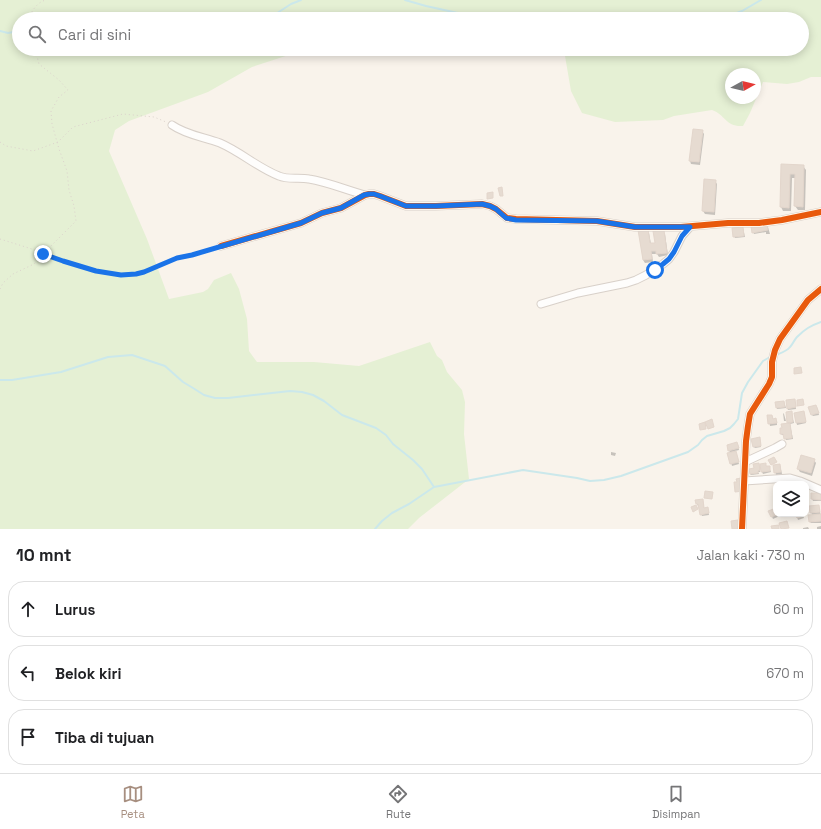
<!DOCTYPE html>
<html lang="id">
<meta charset="utf-8">
<style>
body{margin:0;font-family:"Space Grotesk",sans-serif;background:#f6f6f6;color:#202124}
.controls{position:absolute;right:12px;bottom:12px;display:grid;overflow:hidden;border-radius:8px;box-shadow:0 2px 10px #0003}
.controls button{width:36px;height:36px;display:grid;place-items:center;padding:0;border:0;border-bottom:1px solid #e0e0e0;background:#fff;color:#202124;font:20px sans-serif}
.compass{position:absolute;left:725px;top:68px;width:36px;height:36px;border-radius:50%;background:#fff;box-shadow:0 2px 10px #0003;rotate:82deg}
.stop{position:absolute;width:12px;height:12px;margin:-9px;border:3px solid #1a73e8;border-radius:50%;background:#fff}
.stop.end{background:#1a73e8;border-color:#fff;box-shadow:0 1px 4px #0008}
.list{margin:0;padding:0;list-style:none}
h2{display:flex;justify-content:space-between;align-items:center;height:52px;margin:0;padding:0 16px;font-size:17px}
h2 small{font-size:13px;font-weight:400;color:#757577}
.list li{display:grid;grid-template-columns:26px 1fr auto;gap:12px;align-items:center;box-sizing:border-box;height:56px;margin:0 8px 8px;padding:0 8px;border:1px solid #e0e0e0;border-radius:16px}
.list b{display:block;font-size:15px;white-space:nowrap}
.list em{font-size:13px;font-style:normal;color:#757577}
.icon{flex:none;width:22px;height:22px;fill:none;stroke:currentColor;stroke-width:2;stroke-linecap:round;stroke-linejoin:round}
.map{position:relative;flex:none;width:821px;height:529px;overflow:hidden}
.search{position:absolute;background:#fff;box-shadow:0 2px 10px #0003;left:12px;right:12px;top:12px;height:44px;display:flex;align-items:center;gap:10px;box-sizing:border-box;padding:0 14px;border-radius:22px;color:#757577;font-size:15px}
.sheet{height:244px;background:#fff}
nav{display:flex;justify-content:space-around;align-items:center;box-sizing:border-box;height:56px;border-top:1px solid #e0e0e0;background:#fff;font-size:11px;color:#757577}
nav a{display:grid;justify-items:center;gap:2px}
nav .on{color:#a78f80}
.map>svg:first-child{display:block}
</style>
<div class="map">
<svg width="821" height="529" viewBox="0 0 821 529">
<rect width="100%" height="100%" fill="#f9f3eb"/>
<path fill="#e5f0d4" fill-rule="evenodd" d="M0 0H821V77H811L799 82 787 84 763 82 750 113 743 126C725 127 726 115 712 110L674 116 663 120 615 122 582 113 571 91 565 56 547 49H802V19H19V49H310L307 51 298 52 252 67 208 92 129 121 115 130 109 151 147 239 169 299 203 292 208 289 214 280 231 273 239 289 247 319 249 351 257 362H314L359 366 430 342 437 356 442 360 447 372 462 390 465 402 464 434 469 479 419 518 408 529H0ZM731 74H755V98H731Z"/>
<path fill="#0003" d="M702 131 704 134 700 165 691 164 690 161Z
M782 165 803 166 806 170 805 210H798L795 206 796 178H792L791 211H783L781 207Z
M715 181 717 184 715 215 705 214 703 211Z
M767 224 770 234H766V232L754 234 753 232Z
M743 228 745 237 735 238 734 236Z
M648 230 649 233 651 244H656L663 231 665 234 668 255 659 257 657 254H652L653 262 645 263 643 260 639 231Z
M784 402 786 408 777 409V408Z
M795 402 796 409 788 410V408Z
M817 407 819 415 813 416 812 415Z
M791 412 794 423 790 424 793 439 786 440 784 435H782L781 434 788 424 787 413Z
M804 412 806 423 797 425 795 414Z
M783 413 784 414 786 421H784Z
M768 416H772L773 420 777 421V425L770 426Z
M760 440 761 447 755 448 754 447Z
M738 445 739 450 735 451 739 464 732 466 729 454 731 453 729 451Z
M611 452 616 453 615 456 611 455Z
M814 460 816 463 812 476 800 472 798 469Z
M765 464 766 467H769L771 472 763 474 762 472Z
M780 465 782 474 776 475 774 466Z
M759 466 760 472H758L759 474 751 475 750 474Z
M806 489 807 491 808 498 806 499Z
M821 494V501H813L812 499Z
M703 502 704 509 708 510 709 515 702 516 701 514 700 505 698 506 697 504Z
M819 507 821 516V523H811L810 522 812 515 811 512Z
M776 509V514H784L773 519 770 512Z
M796 514H803L804 518 798 520Z
M821 526V529H817V527Z
M808 527 809 529H803V528Z"/>
<g fill="none" stroke-linecap="round" stroke-linejoin="round">
<path stroke="#cbe8eb" stroke-width="2" d="M405 0 426 6 485 19
M268 19 291 4 301 0
M721 19 742 11 761 0
M0 31 8 33 19 31
M171 49C183 54 192 51 205 49
M776 355C781 353 787 351 790 347 793 344 794 340 797 337 805 329 810 326 821 322
M0 380H12L61 372 108 357 132 355 165 366 183 382 193 388 204 395 215 398H228L290 391 302 392 313 395 324 401 342 415 376 428 386 435 393 444 413 460 422 469 434 487 523 470 577 478 590 481 604 480 621 476 688 452 698 445 702 440 707 436 724 431 730 428 734 424 738 419 742 393 748 382 763 361 770 357
M375 529 382 521 392 513 409 504 434 487"/>
</g>
<path fill="#e6dbd1" stroke="#e3d6cc" d="M693 129 703 130 699 162 689 161Z
M781 164 804 165 803 207 794 206 795 174H790L789 208 780 207Z
M704 179 716 180 714 212 702 211Z
M502 187 503 196H500L498 188Z
M493 192V198L487 199V193Z
M767 223 768 230 752 233 751 226Z
M743 227 744 236 733 237 732 228Z
M648 229 650 243H655L653 231 664 230 667 253 656 254V251H651L652 259 643 260 638 230Z
M801 367 802 373 794 374V368Z
M795 399 796 407 787 409 786 400Z
M803 399 804 405 797 406V400Z
M784 401 785 407 776 408 775 402Z
M816 405 819 413 811 415 808 407Z
M792 411 793 422 787 423 786 412Z
M804 411 806 422 796 423 794 413Z
M767 415H772L773 419 776 418 777 423 768 424Z
M712 419 714 427 708 429 705 422Z
M705 422 706 429 700 430 699 424Z
M790 423 792 438 784 439 783 434H780V428H782L781 424Z
M760 437 761 446 753 447 751 439Z
M737 442 739 448 728 451 727 445Z
M736 451 739 462 730 464 727 453Z
M801 455 815 459 811 473 797 469Z
M774 457 777 462 771 465 768 460Z
M759 463 760 470 758 471V473L750 474 749 469 754 468 753 464Z
M766 463V466H770V471L761 472 760 464Z
M780 464 781 472 774 473 773 465Z
M741 478 743 491 735 492 734 482H737L736 479Z
M705 491 713 492 712 499 704 498Z
M811 493H821V500L811 499Z
M703 499 704 508 708 507 709 513 700 515 698 504H696L695 500Z
M696 505 698 509 693 512 691 507Z
M819 505 820 512 810 513 809 506Z
M776 508V514H779L771 517 768 511Z
M795 514H803L804 516 797 518Z
M821 514V521L809 522 808 515Z
M738 520 739 529H732L731 521Z
M787 521 789 528 781 529 779 523Z
M779 525V529H772L771 526Z"/>
<g fill="none" stroke-linecap="round" stroke-linejoin="round">
<defs>
<path id="minor" d="M172 125C186 135 204 137 220 143 241 152 258 168 279 176 288 180 299 177 309 179 328 182 346 190 365 195
M221 246 301 223 322 213 341 208 365 195 369 194H374L380 196 406 206H436L482 204 490 206 496 209 507 218 516 219 597 221 635 227H681L728 223H759L782 220 821 212
M541 304 578 293 627 283 636 280 646 275 663 264 669 259 674 252 682 236 690 227
M745 462 775 448 782 444
M744 481 790 478 800 481 821 490
M742 529 746 441 748 426 750 414 769 384 772 377V362L775 350 780 339 808 300 821 289"/>
</defs>
<use href="#minor" stroke="#d8d0c9" stroke-width="9"/>
<path stroke="#dcd2cc" stroke-width="1" stroke-dasharray="1 3" stroke-linecap="butt" d="M28 19C32 11 37 2 46 0
M0 142 6 146 33 151 58 142 73 127 123 114 154 117 166 122
M0 239 32 249 63 261 96 271 121 275 136 274 144 272 177 258 215 248
M0 289 3 283 13 274 34 264 47 250 76 221 74 206 69 190 67 171 59 149 52 124 51 111 59 97 68 90 59 80 39 64 35 49"/>
<use href="#minor" stroke="#fefdfc" stroke-width="7"/>
<defs>
<path id="cycleway" d="M221 246 301 223 322 213 341 208 365 195 369 194H374L380 196 406 206H436L482 204 490 206 496 209 507 218 516 219 597 221 635 227H681L728 223H759L782 220 821 212
M742 529 746 441 748 426 750 414 769 384 772 377V362L775 350 780 339 808 300 821 289"/>
</defs>
<use href="#cycleway" stroke="#fff8ed" stroke-width="8"/>
<use href="#cycleway" stroke="#e8590c" stroke-width="6"/>
</g>
<g fill="none" stroke-linecap="round" stroke-linejoin="round">
<path stroke="#1a73e8" stroke-width="5" d="M43 254 63 261 96 271 121 275 136 274 144 272 177 258 192 255 301 223 322 213 341 208 364 195 369 194H374L380 196 406 206H436L482 204 490 206 496 209 506 218 516 220 597 221 635 227H690L682 236 674 252 669 259 663 264 655 270"/>
</g>
</svg>
<div class="controls">
<button><svg class="icon" aria-label="layers" viewBox="0 0 24 24"><path d="M12 4l9 5-9 5-9-5zM3 14l9 5 9-5"/></svg></button>
</div>
<svg class="compass" viewBox="-18 -18 36 36"><path d="M0-13l5 13h-10z" fill="#e53935"/><path d="M0 13l5-13h-10z" fill="#757577"/></svg>
<div class="stop" style="left:655px;top:270px"></div>
<div class="stop end" style="left:43px;top:254px"></div>
<div class="search"><svg class="icon" aria-label="search" viewBox="0 0 24 24"><circle cx="10" cy="10" r="6"/><path d="M15 15l6 6"/></svg>Cari di sini</div>
</div>
<section class="sheet">
<h2>10 mnt<small>Jalan kaki · 730 m</small></h2>
<ul class="list">
<li><svg class="icon" aria-label="ahead" viewBox="0 0 24 24"><path d="M12 20V5M6 11l6-6 6 6"/></svg><div><b>Lurus</b></div><em>60 m</em></li>
<li><svg class="icon" aria-label="left" viewBox="0 0 24 24"><path d="M17 20v-9H6M10 6l-5 5 5 5"/></svg><div><b>Belok kiri</b></div><em>670 m</em></li>
<li><svg class="icon" aria-label="arrive" viewBox="0 0 24 24"><path d="M6 21V4h12l-3 4 3 4H6"/></svg><div><b>Tiba di tujuan</b></div></li>
</ul>
</section>
<nav>
<a class="on"><svg class="icon" aria-label="map" viewBox="0 0 24 24"><path d="M3 6l6-2 6 2 6-2v14l-6 2-6-2-6 2zM9 4v14M15 6v14"/></svg>Peta</a>
<a><svg class="icon" aria-label="directions" viewBox="0 0 24 24"><path d="M12 3l9 9-9 9-9-9zM9 14v-3h6M13 9l2 2-2 2"/></svg>Rute</a>
<a><svg class="icon" aria-label="saved" viewBox="0 0 24 24"><path d="M7 4h10v16l-5-4-5 4z"/></svg>Disimpan</a>
</nav>
